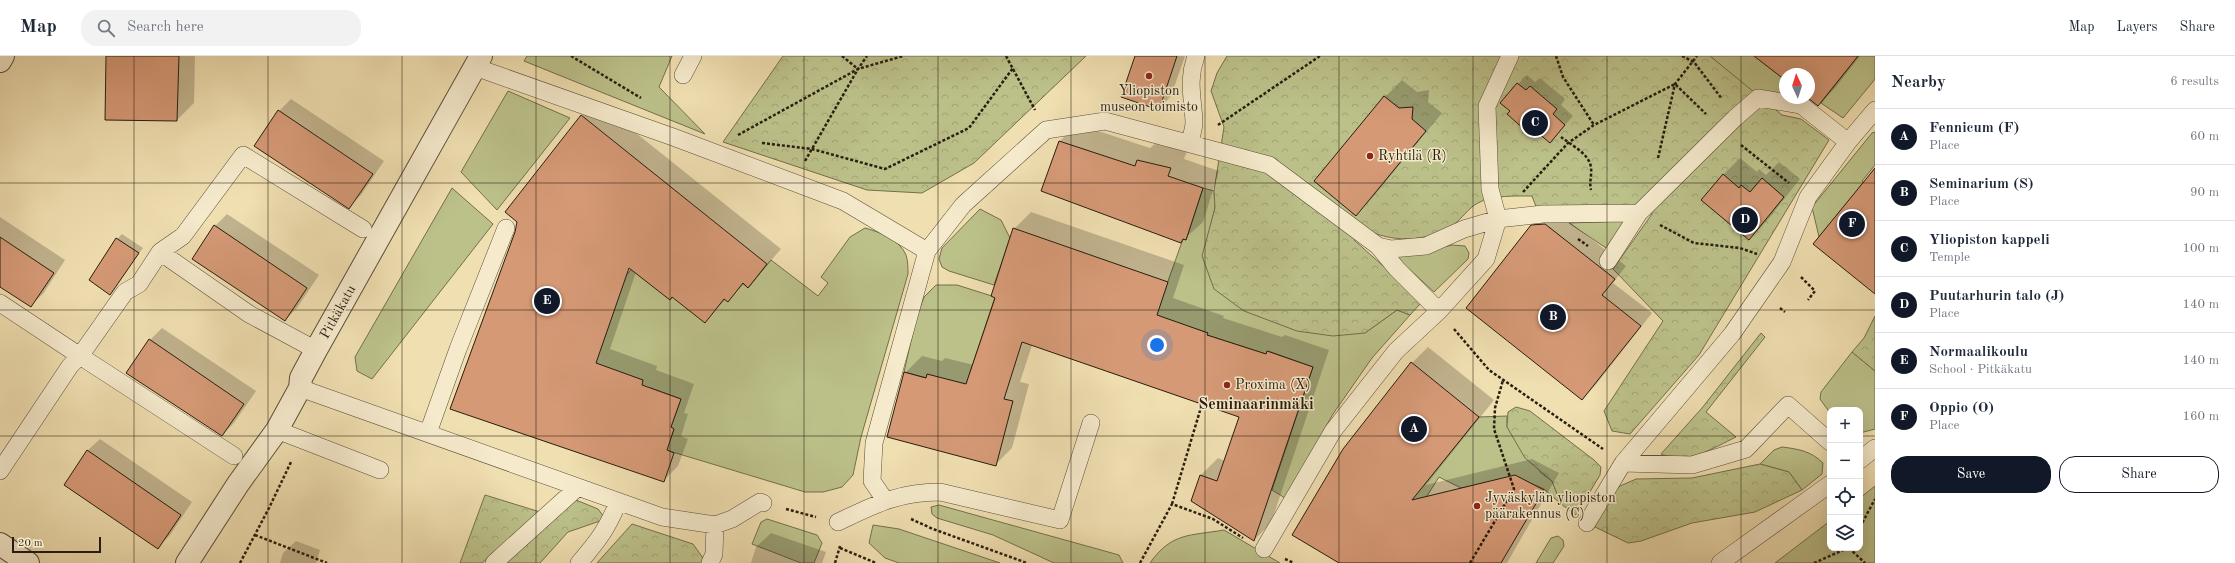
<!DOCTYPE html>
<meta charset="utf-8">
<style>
body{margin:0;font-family:"Old Standard TT",serif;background:#f2f2f3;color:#1f2937}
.controls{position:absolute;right:12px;bottom:12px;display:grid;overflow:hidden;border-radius:8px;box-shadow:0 4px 16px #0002}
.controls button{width:36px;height:36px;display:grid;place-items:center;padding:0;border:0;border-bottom:1px solid #e0e1e3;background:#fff;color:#1f2937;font:20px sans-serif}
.compass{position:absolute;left:1779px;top:12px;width:36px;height:36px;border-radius:50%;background:#fff;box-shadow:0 4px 16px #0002;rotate:356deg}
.scale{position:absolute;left:12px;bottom:10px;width:89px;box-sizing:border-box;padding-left:4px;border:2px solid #281d0e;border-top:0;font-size:11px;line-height:14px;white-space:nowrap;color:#281d0e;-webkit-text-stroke:3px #f5eacc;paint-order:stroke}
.you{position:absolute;left:1157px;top:289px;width:14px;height:14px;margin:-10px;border:3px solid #fff;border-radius:50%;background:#1a73e8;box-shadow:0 0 0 6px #1a73e833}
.badge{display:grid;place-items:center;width:26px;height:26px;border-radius:50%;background:#111827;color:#fff;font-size:13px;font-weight:700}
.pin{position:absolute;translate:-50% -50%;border:2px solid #fff;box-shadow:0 1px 4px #0006}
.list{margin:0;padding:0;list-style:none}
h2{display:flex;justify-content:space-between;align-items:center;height:52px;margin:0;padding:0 16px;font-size:17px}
h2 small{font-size:13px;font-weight:400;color:#747a83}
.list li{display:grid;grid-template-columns:26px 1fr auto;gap:12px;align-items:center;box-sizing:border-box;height:56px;padding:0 16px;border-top:1px solid #e0e1e3}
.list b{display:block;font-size:15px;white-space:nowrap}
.list p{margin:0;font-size:13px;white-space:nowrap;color:#747a83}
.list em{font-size:13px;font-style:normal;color:#747a83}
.actions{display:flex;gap:8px;padding:12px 16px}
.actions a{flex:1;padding:9px 0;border:1px solid #111827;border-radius:16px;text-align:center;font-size:14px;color:#111827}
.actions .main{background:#111827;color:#fff}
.icon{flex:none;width:22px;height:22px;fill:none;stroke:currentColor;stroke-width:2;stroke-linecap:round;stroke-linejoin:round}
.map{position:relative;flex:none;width:1875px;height:507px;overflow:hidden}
header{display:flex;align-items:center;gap:24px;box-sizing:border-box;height:56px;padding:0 20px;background:#fff;border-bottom:1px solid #e0e1e3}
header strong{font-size:19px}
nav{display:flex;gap:22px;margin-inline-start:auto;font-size:14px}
.search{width:280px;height:36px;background:#f2f2f3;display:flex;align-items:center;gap:10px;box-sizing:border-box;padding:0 14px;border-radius:16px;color:#747a83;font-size:15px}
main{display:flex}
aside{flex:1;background:#fff}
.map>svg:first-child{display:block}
</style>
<header>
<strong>Map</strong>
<div class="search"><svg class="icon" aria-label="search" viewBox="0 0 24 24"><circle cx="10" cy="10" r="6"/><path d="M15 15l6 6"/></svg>Search here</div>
<nav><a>Map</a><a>Layers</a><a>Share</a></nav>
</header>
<main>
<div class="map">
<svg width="1875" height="507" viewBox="0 0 1875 507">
<defs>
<pattern id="forest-crowns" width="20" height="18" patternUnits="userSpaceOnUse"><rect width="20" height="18" fill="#bcc18a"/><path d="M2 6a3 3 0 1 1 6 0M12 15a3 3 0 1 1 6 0" fill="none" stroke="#a2a576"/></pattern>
</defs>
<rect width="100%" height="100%" fill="#f0dfb1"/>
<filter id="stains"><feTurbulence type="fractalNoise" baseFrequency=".005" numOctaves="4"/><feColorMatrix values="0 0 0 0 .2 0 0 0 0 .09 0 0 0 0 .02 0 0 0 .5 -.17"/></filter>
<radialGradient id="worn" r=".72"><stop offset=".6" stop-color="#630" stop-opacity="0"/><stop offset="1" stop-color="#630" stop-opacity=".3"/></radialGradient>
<path fill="#bcc18a" stroke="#726f4c" d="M527 0H672L659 31 705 78 524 5Z
M1710 0H1754L1785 24V39L1753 37Z
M1858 0H1875V23L1843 62 1821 47Z
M508 35 570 62 497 154 461 116Z
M1875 76V109L1862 125 1866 128 1841 154 1819 181 1812 151 1872 77Z
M452 132 493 168 372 323 357 315 355 301Z
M1203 132 1214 135 1215 152 1203 200 1365 277 1397 254 1410 259 1372 302 1333 358 1285 442 1272 434 1313 311 1268 295 1266 298 1207 279 1208 277 1103 244 1114 210 1167 228 1183 183 1186 184Z
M980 153 1001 164 1010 182 994 229 949 215 942 211 939 203 942 192Z
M1626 165 1606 192 1569 167Z
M865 172C880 176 900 184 906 199 908 205 908 212 908 218L861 381 853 419 842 431 823 436H805L656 391 670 385 674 373 671 371 681 343 651 332 640 334 643 324 594 312 598 254 634 210 670 244 677 236 734 220 748 232 771 204 818 240 828 227 821 221 850 181Z
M1452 189 1465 190 1469 197 1468 203 1434 236 1394 199 1422 196Z
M936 229H957L995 241 965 332 904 316 916 263 924 241Z
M1852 296 1875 315V373L1860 377V354H1830V357L1820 343 1821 336Z
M1507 360V371L1541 417 1552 425 1561 448 1544 433 1523 424 1461 432 1439 421 1410 467 1356 391 1479 361Z
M1782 391C1798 393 1811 395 1823 407L1822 418 1802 434 1789 416 1760 408 1774 394Z
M1875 430V507H1775L1830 465V492H1860V442Z
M939 449 1119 499 1123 507H1054L993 479 937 462 932 458 931 451Z
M767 463 817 479 822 487 814 507H801L752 488 761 466Z
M873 469 899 473 1000 507H899L885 502 869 487Z
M1224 474 1280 507H1150C1172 476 1190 480 1224 474Z
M1558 480 1563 484 1564 490 1553 507H1536L1551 482Z"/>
<path fill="url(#forest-crowns)" stroke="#726f4c" d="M783 0H1086L974 107 922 137 867 134 723 86Z
M1227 0H1710L1782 59 1801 63 1829 84 1699 299 1630 378 1612 375 1604 355 1663 265 1613 213 1652 158 1633 150 1537 153 1532 140C1517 140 1491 139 1478 147 1468 152 1462 163 1453 169 1426 187 1391 187 1363 172L1354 184 1419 242 1420 248 1410 259 1397 254 1365 277 1333 280 1297 275 1244 255 1214 233 1202 200 1215 152 1214 135 1224 71 1211 35 1217 17Z
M1875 260V315L1852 296 1864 282Z
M1761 277 1765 281 1706 356 1736 381C1715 391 1684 411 1661 398L1702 352Z
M1516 351 1530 355 1594 404 1601 411 1600 419 1576 459 1561 448 1552 425 1525 402 1507 371 1508 356Z
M1760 408 1789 416 1802 434 1755 456 1692 467 1641 485 1628 487 1595 471 1608 440 1620 430 1636 423 1692 422Z
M485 439 540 456 482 507H460Z
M576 444 598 453 604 461 600 465 568 476 540 507H506Z
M632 468 693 488 703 502 702 507H597Z"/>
<path fill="#0003" d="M107 0H195L194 47 177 64Z
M1136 0H1185L1171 40 1159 53Z
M1756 0H1860L1835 32 1818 49 1809 18H1785V23Z
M1527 19 1535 26 1540 22 1565 43 1561 49 1573 60 1550 86 1511 54 1518 28Z
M1402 24 1417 36 1429 34 1428 46 1442 57 1373 141 1356 158 1385 41Z
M291 43 384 105 361 139 349 151 279 55Z
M596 45 781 193 748 231 744 228 728 244 726 243 705 265 673 240 636 216 610 293 657 310 656 314 694 328 684 357 688 358 681 380 688 383 678 410 663 425 451 352 582 60Z
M1077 68 1150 92 1155 88 1187 95 1184 103 1219 115 1203 166 1181 186 1042 134 1060 85Z
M1740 102 1757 116 1759 113 1766 119 1779 106 1800 123 1766 166 1749 182 1723 119Z
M1875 111V237L1814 188Z
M1031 156 1184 209 1173 242 1224 260 1223 262 1282 281 1285 279 1329 294 1271 467 1254 484 1192 445 1201 419 1218 402 1225 405 1240 360 1032 289 1020 326 1029 328 1012 392 995 409 905 317 922 300 942 305 945 302 974 309 997 241 1014 173Z
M1557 156 1626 210 1613 227 1652 257 1594 331 1582 343 1532 170 1544 158Z
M227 158 319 219 297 252 285 264 215 170Z
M0 161 65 204 43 238 30 250 0 230Z
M122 178 143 192 110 237 117 183Z
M162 272 256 335 234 367 222 379 150 284Z
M1428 291 1494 344 1426 429 1532 403 1559 417 1507 507H1341L1412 307Z
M100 383 192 446 170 479 158 491 87 395Z
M771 477 826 496 822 507H751L756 491Z
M296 485 320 494 316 507H280L283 497Z"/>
<path fill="#d59976" stroke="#281d0e" d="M106 0H179L177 65 105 64Z
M1135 0H1177L1159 54 1121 41Z
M1754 0H1858L1818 50 1808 42 1809 18H1785V24Z
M1517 27 1526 34 1530 30 1557 53 1553 58 1565 69 1550 87 1537 76 1533 81 1507 58 1510 55 1500 47Z
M1384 40 1399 52 1413 51 1412 63 1426 75 1356 160 1314 125Z
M278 54 373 118 349 153 254 90Z
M581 59 767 208 748 232 743 227 728 246 724 243 705 267 672 241 670 244 629 212 596 307 643 324 642 329 681 343 671 371 674 373 667 394 674 397 664 426 450 353 515 176 517 166 505 156Z
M1059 85 1135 110 1137 104 1171 112 1168 120 1203 132 1186 184 1183 183 1181 187 1041 135Z
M1875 112V238L1813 188Z
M1723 118 1739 132 1741 129 1750 136 1762 122 1784 141 1749 184 1701 144Z
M1545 168 1615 223 1602 239 1641 270 1582 344 1466 252 1531 169Z
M214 169 307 232 285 265 192 203Z
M1013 172 1168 226 1157 259 1208 277 1207 279 1266 298 1267 295 1313 311 1254 485 1191 445 1200 419 1217 425 1239 361 1022 286 1004 343 1013 345 996 410 887 381 904 316 926 322 927 318 966 328 995 242 991 240Z
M0 181 54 217 31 251 0 231Z
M116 182 139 197 110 239 89 224Z
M149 283 244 348 222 380 126 317Z
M1411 306 1479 361 1412 444 1515 419 1544 434 1501 507H1339L1292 479 1343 393Z
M87 394 181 459 158 493 64 429Z"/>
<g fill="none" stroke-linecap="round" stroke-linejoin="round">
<defs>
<path id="service" d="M475 11 673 81 843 145 927 195
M683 19 693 0
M1190 87C1191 80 1194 73 1194 66 1193 41 1187 25 1196 0
M1378 190 1391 193 1426 190 1464 173 1498 163 1490 133 1487 50 1510 0
M160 196 183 180 243 99 363 173
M1608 205 1639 157 1735 62 1758 42 1801 49 1848 86
M0 247 80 300 70 310 0 415
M1439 255 1486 203 1498 163 1543 158 1639 157
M300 332 662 461 715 469 732 463 760 446 763 447
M277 374 380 414
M428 377 458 293 506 172
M234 400 80 300 125 236 139 228 160 196 249 258 316 294
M1860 404 1875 392
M1623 407 1692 409 1746 393 1788 349 1830 386
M885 444 872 425 874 387 927 195 963 149 1046 74 1105 65 1269 109 1378 190 1397 213 1439 255 1396 295 1333 375 1264 493
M838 466C874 449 898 436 940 436L1060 464 1091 367
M1587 467 1623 407 1732 278 1782 206 1808 141 1848 86 1875 54
M494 507 577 432
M579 507C597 486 608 472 618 446
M710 507 714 498 715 469
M1720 507 1830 428"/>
<path id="minor" d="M0 5 3 0
M0 488 28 507
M187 507 238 428 277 374 300 332 301 322 316 294 481 0"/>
</defs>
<use href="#service" stroke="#5a4e37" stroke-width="18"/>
<use href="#minor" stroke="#5a4e37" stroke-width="24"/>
<path stroke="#281d0e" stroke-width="2.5" stroke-dasharray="3 2" stroke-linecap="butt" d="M571 0 641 42
M842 0 858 13
M1006 0 1035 54
M1556 0 1563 21 1594 69
M1682 0 1694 6 1722 43
M1218 69 1320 0
M738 79 858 13 903 0
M1561 81C1571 89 1590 98 1591 112 1592 119 1589 126 1591 134
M762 87 812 93 885 113 969 72 1013 12
M1741 89 1789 127
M1658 102 1675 28 1697 0
M805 105 858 13 867 0
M1523 136 1568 87 1594 69 1675 28 1706 58
M1660 169 1694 187 1740 192 1757 198
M1578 183 1588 190
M1801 221 1815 235 1808 244
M1780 252 1785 256
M1454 273 1489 314 1603 393
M1172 448 1202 348
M786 453 816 461
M911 463 933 473 1027 507
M1860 471 1875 443
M255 479 327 507
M840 492 876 507
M1849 492 1865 507
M1285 503 1294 507
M240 507 269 452 291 406
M835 507 840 490
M1140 507 1172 448 1213 463 1243 482
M1470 507 1514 433 1494 373 1495 352 1503 324
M1814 507 1848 492"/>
<use href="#service" stroke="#f5eacc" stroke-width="17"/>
<use href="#minor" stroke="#f5eacc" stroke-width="22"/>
</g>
<path fill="none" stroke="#281d0e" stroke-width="1" stroke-opacity="0.55" d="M134 0V507M268 0V507M402 0V507M536 0V507M670 0V507M804 0V507M938 0V507M1071 0V507M1205 0V507M1339 0V507M1473 0V507M1607 0V507M1741 0V507M0 127H1875M0 254H1875M0 380H1830M1860 380H1875"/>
<g fill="#8f2418" stroke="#f5eacc" stroke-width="1.5">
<circle cx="1149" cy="20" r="4"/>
<circle cx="1370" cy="100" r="4"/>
<circle cx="1227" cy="329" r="4"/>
<circle cx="1477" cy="450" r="4"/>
</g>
<g text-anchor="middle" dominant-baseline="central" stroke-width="3" stroke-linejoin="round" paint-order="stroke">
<g font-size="14" fill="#281d0e" stroke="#f5eacc" text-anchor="start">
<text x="1149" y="35" text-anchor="middle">Yliopiston<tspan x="1149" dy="16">museon toimisto</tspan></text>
<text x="1378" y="100">Ryhtilä (R)</text>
<text x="1235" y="329">Proxima (X)</text>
<text x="1485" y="442">Jyväskylän yliopiston<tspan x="1485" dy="16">päärakennus (C)</tspan></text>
</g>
<g font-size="14" fill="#281d0e" stroke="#f5eacc">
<text transform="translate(338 256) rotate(-61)">Pitkäkatu</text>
</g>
<g font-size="16" font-weight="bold" fill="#281d0e" stroke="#f5eacc">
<text x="1256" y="349">Seminaarinmäki</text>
</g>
</g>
<rect width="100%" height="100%" filter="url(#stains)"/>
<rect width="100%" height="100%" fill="url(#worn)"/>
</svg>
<div class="controls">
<button>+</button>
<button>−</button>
<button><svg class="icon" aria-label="locate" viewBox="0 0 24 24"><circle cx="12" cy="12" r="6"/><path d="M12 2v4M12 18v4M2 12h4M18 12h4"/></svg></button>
<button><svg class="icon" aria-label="layers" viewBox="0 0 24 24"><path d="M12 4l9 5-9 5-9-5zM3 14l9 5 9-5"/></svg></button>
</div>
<svg class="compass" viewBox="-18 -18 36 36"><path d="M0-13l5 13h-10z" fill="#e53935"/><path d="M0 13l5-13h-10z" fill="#747a83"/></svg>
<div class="scale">20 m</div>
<div class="you"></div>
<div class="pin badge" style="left:1414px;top:373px">A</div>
<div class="pin badge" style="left:1553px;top:261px">B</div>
<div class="pin badge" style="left:1535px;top:67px">C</div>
<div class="pin badge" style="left:1745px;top:164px">D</div>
<div class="pin badge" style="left:547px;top:245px">E</div>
<div class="pin badge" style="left:1852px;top:168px">F</div>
</div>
<aside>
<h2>Nearby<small>6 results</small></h2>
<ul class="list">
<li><span class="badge">A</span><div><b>Fennicum (F)</b><p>Place</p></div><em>60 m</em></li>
<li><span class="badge">B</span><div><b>Seminarium (S)</b><p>Place</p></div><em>90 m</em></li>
<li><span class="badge">C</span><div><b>Yliopiston kappeli</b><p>Temple</p></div><em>100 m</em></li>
<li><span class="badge">D</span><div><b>Puutarhurin talo (J)</b><p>Place</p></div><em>140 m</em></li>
<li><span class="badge">E</span><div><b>Normaalikoulu</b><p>School · Pitkäkatu</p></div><em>140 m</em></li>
<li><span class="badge">F</span><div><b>Oppio (O)</b><p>Place</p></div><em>160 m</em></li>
</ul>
<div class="actions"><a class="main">Save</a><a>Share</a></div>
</aside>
</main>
